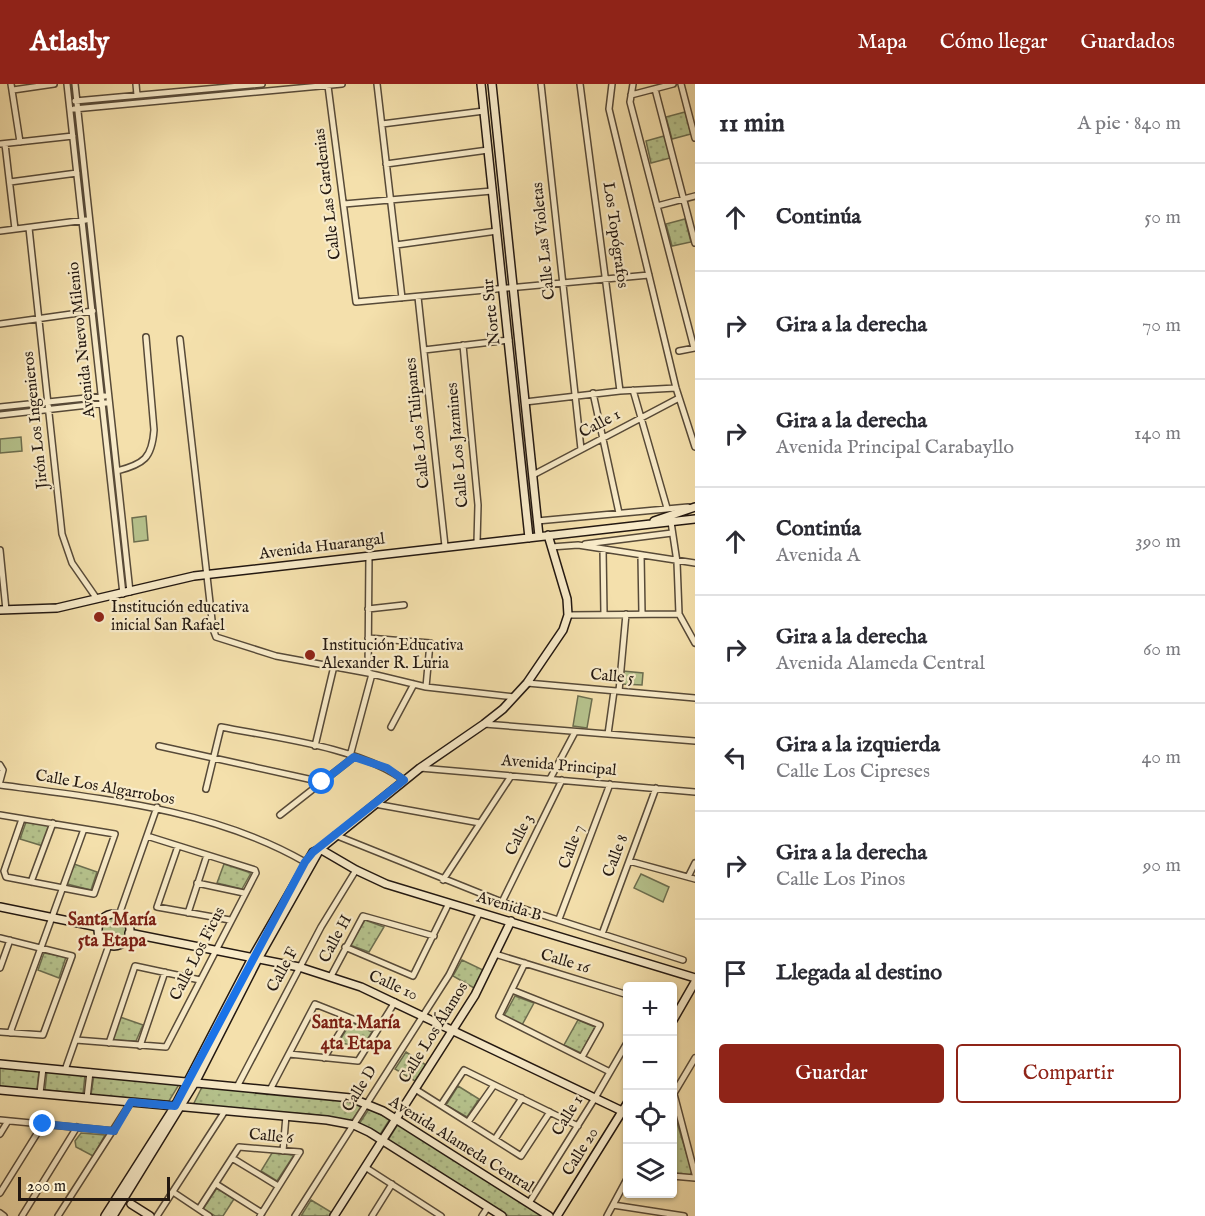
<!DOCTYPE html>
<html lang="es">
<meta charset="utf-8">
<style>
body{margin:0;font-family:"IM FELL English",serif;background:#f7f7f7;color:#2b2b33}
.controls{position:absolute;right:18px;bottom:18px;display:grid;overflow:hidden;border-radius:6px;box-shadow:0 2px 4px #0004}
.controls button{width:54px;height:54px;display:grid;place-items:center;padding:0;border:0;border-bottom:2px solid #e1e1e2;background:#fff;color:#2b2b33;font:30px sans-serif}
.scale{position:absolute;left:18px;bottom:15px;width:152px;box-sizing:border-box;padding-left:6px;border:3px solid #231811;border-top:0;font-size:16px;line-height:21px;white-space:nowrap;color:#231811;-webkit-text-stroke:4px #f8ebc9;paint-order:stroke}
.stop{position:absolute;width:18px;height:18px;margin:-14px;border:4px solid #1a73e8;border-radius:50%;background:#fff}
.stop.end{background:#1a73e8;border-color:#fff;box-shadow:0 2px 6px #0008}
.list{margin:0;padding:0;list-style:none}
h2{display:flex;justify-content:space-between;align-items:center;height:78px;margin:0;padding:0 24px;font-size:26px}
h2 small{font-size:20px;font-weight:400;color:#7c7c81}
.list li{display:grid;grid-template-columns:39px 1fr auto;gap:18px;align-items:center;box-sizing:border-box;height:108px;padding:0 24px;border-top:2px solid #e1e1e2}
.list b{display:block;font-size:22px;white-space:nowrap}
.list p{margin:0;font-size:20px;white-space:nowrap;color:#7c7c81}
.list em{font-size:20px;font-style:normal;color:#7c7c81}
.actions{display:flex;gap:12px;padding:18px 24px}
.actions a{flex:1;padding:14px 0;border:2px solid #8f2418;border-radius:6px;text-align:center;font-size:21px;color:#8f2418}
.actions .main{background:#8f2418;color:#fff}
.icon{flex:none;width:33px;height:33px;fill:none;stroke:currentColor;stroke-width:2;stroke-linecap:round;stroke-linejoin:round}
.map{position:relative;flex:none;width:695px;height:1132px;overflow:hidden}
header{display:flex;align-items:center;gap:36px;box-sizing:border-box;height:84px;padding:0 30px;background:#8f2418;color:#fff}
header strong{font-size:28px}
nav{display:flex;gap:33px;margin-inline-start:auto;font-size:21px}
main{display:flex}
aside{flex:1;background:#fff}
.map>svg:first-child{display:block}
</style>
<header>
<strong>Atlasly</strong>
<nav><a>Mapa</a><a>Cómo llegar</a><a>Guardados</a></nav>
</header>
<main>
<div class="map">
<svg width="695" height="1132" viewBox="0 0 695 1132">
<defs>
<pattern id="park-dots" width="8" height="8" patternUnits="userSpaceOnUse" patternTransform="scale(1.5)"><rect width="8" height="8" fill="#b6c38d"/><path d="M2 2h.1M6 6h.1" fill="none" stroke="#9ca779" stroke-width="1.8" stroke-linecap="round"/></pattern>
</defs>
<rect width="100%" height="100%" fill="#f4e0ac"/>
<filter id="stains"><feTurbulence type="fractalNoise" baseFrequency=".00333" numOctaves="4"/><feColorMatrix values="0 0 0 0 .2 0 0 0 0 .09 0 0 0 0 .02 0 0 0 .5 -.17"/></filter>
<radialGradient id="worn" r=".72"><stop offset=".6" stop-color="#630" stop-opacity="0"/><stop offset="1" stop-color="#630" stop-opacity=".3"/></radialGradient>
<path fill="#b6c38d" stroke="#6c6e4f" stroke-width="1.5" d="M21 353 22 367 0 369V355Z
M146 432 148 456 134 458 132 434Z
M623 587 643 589 642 601 622 600Z
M578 612 592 615 587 644 573 642Z
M641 790 669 803 663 818 634 804Z"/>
<path fill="url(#park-dots)" stroke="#6c6e4f" stroke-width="1.5" d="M685 28 691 50 672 55 666 33Z
M664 52 670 74 651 79 646 57Z
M685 135 691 158 672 162 666 140Z
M26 738 51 740 43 762 20 755Z
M74 780 97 788 91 806 67 800Z
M224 780 251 789 242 805 217 799Z
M101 846a13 13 0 1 1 26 0a13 13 0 1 1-26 0Z
M365 836 384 843 369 868 350 861Z
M44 869 66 873 59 894 38 886Z
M462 876 483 886 474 904 453 892Z
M515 912 534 919 522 941 504 932Z
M120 933 143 941 136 957 112 956Z
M578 936 595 943 581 969 564 961Z
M351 938 372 948 363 962 338 959Z
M406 968 426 981 415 997 395 985Z
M0 983 39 987 37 1006 0 1003Z
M47 987 85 991 83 1010 45 1006Z
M94 991 180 999 169 1017 91 1011Z
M203 1001 337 1015 362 1022 351 1038 318 1031 193 1021Z
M458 1002 479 1015 467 1033 446 1021Z
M672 1022 692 1088 690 1091 673 1089Z
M369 1025 390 1035 379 1052 359 1040Z
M398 1040 544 1132H508L388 1056Z
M81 1049 105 1051 93 1072 76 1063 75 1057Z
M272 1069 294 1071 277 1097 261 1087Z
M217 1104 234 1115 223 1132H215L203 1125Z
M311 1116 331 1128 329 1132H301Z"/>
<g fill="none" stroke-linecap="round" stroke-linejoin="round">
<defs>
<path id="street" d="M11 0 20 58
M67 0 123 510
M75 0 130 508
M136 0 137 11
M377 0 402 214
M541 0 581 365
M580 0 620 307
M612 0 609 25 676 304 695 363
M633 0 630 18 694 264
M681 0 695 54
M328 2 356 218 649 191
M655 5 695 159
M13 6 54 0
M631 11 673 0
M75 17 262 0
M74 25 342 0
M382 40 484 27
M0 60 73 52
M5 60 15 145
M386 80 488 66
M10 98 77 89
M344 120 492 107
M657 122 695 112
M29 144 62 450 72 479 97 515
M0 147 86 136
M396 161 497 147
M418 213 445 462
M0 240 93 227
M180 255 213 545 216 553 276 572 368 589 426 603 514 613
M463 261 478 421 477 459
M424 266 509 256
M679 267 695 264
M633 306 667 424
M593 309 619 429
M525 318 620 307 676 304
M0 323 105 312
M0 331 106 319
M117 387C144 380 152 374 154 346L146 253
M533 391 679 314
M537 437 688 423
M671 438 677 478 679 530 695 559
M585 460 672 449
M551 463 578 461 695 479
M603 465 604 530
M0 466 6 526
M641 471 642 530
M368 525 404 521
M568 531 679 530
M368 554 430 559 426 603
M368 589 369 471
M527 599 695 614
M619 607 626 530
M484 640 695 657
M391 643 414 600
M608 650 614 607
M159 662 322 698
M315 662 334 582
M350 672 372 590
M0 681 3 686 0 697
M420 684 695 708
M550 695 575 648
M0 701C104 715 213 725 305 778
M206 705 221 643C277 654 358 663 404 696
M375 720 480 739
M0 731 115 750 94 810 6 793 4 787 22 735
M280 731 354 673
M335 751 502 818 683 876
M178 762 157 823 230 836
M629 777 695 795
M688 793 695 779
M443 796 511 692
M31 798 53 739
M197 799 244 809
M502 818 562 696
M188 829 207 771
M119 831 157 723
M559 835 610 700
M602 850 656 704
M0 854 72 872 43 951 0 948
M345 863 413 892 449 819
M495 870 628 911
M525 879 499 932 610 988
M0 884 10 856
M331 892 363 832 434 852
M512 906 600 941 582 973
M10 949 84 745
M76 956 166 963 256 789 255 786 147 752
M109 959 135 882 200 896
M140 962 165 888
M289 970 358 977 395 918
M324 974 349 934
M65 986 109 861
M238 1001 321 843 356 786
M271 1004 315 920 378 945
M415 1005 521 1072 550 1028
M40 1009 43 984
M674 1010 695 1090
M673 1011 695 974
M87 1014 90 988
M441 1021 464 986 578 1042
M0 1036 114 1047
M468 1038 494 1001
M0 1050 8 1037
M495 1055 522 1014
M283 1067 286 1032
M232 1074 278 1102
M365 1083 441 1132
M672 1092 695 1094
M216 1100 262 1129
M173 1108 209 1132
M0 1109 43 1040
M529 1119 595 1014 628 957
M613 1121 684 1132
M199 1125 239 1063 300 1068 260 1132
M0 1129 4 1132
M22 1132 77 1043
M58 1132 131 1018
M157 1132 225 1027
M295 1132 449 891 480 828
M372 1132 392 1100
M482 1132 488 1123
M607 1132 628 1093"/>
<path id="secondary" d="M481 0 529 454
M492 0 539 452
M654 437 695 423
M0 526 57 524 194 492 695 435
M320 765 356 786 386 800 695 894
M0 823 98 843
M98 846a16 16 0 1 1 32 0a16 16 0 1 1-32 0Z
M129 849 299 883 361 903 622 1027
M672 938 695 898
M0 980 351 1014 383 1027 549 1132
M0 1006 327 1036 354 1041 369 1048 502 1132
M131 1120 150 1132
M105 1132 175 1022 252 874 313 768 320 765 420 684 484 640 503 625 527 599 563 546 568 531 567 515 548 451
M113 1132 196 997 258 875 320 765
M334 1132 475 911 511 837
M557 1132 628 1018"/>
</defs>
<use href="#street" stroke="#574a38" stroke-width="8"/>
<use href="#secondary" stroke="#231811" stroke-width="10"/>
<use href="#street" stroke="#f8ebc9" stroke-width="5"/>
<use href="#secondary" stroke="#f8ebc9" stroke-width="7"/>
</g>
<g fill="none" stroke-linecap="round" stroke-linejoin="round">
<path stroke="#1a73e8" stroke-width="8" d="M43 1040 114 1047 131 1018 175 1022 305 778 313 768 404 696 387 684 354 673 322 698"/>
</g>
<g fill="#8f2418" stroke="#f8ebc9" stroke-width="2">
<circle cx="99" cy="533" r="6"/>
<circle cx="310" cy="571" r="6"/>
</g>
<g text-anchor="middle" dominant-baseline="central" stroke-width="4.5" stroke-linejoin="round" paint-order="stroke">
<g font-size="16" fill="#231811" stroke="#f8ebc9">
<text transform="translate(328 110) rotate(-97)">Calle Las Gardenias</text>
<text transform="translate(615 151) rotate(82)">Los Topógrafos</text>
<text transform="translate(544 157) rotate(-96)">Calle Las Violetas</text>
<text transform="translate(492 228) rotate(-96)">Norte Sur</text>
<text transform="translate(82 256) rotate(-96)">Avenida Nuevo Milenio</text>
<text transform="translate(36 336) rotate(-96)">Jirón Los Ingenieros</text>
<text transform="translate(418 339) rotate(-96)">Calle Los Tulipanes</text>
<text transform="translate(600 340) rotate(-28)">Calle 1</text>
<text transform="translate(458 361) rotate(-95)">Calle Los Jazmines</text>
<text transform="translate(322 463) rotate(-7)">Avenida Huarangal</text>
<text transform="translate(612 593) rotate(5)">Calle 5</text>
<text transform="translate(559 682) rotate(5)">Avenida Principal</text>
<text transform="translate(105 704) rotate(10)">Calle Los Algarrobos</text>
<text transform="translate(520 751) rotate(-64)">Calle 3</text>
<text transform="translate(572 763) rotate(-70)">Calle 7</text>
<text transform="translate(616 772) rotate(-69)">Calle 8</text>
<text transform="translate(509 823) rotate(17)">Avenida B</text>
<text transform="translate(336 855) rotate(-62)">Calle H</text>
<text transform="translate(198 870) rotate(-63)">Calle Los Ficus</text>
<text transform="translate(565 878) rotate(17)">Calle 16</text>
<text transform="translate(283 886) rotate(-62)">Calle F</text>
<text transform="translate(393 902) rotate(24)">Calle 10</text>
<text transform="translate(434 949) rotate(-58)">Calle Los Álamos</text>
<text transform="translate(360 1005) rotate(-58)">Calle D</text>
<text transform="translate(568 1032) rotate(-58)">Calle 1</text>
<text transform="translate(271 1053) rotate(6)">Calle 6</text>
<text transform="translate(461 1061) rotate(32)">Avenida Alameda Central</text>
<text transform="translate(581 1068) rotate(-58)">Calle 20</text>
</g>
<g font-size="16" fill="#231811" stroke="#f8ebc9" text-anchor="start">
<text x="111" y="524">Institución educativa<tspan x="111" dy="18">inicial San Rafael</tspan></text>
<text x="322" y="562">Institución Educativa<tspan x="322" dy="18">Alexander R. Luria</tspan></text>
</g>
<g font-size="18" font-weight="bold" fill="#7a1f14" stroke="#f8ebc9">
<text x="112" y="836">Santa María<tspan x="112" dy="21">5ta Etapa</tspan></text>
<text x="356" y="939">Santa María<tspan x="356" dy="21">4ta Etapa</tspan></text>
</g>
</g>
<rect width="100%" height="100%" filter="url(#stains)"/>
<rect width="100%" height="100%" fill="url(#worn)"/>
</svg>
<div class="controls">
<button>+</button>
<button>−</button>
<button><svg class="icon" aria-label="locate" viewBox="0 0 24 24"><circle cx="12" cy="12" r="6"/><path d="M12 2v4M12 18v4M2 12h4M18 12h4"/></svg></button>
<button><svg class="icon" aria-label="layers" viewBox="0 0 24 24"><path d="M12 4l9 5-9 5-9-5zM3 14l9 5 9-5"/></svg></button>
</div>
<div class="scale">200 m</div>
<div class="stop" style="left:322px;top:698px"></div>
<div class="stop end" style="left:43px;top:1040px"></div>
</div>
<aside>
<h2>11 min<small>A pie · 840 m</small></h2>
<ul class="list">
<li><svg class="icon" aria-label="ahead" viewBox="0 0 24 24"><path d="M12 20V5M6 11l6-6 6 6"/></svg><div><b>Continúa</b></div><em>50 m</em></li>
<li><svg class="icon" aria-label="right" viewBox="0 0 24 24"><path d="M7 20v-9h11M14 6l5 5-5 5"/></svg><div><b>Gira a la derecha</b></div><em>70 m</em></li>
<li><svg class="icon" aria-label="right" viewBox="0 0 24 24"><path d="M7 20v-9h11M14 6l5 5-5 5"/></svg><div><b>Gira a la derecha</b><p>Avenida Principal Carabayllo</p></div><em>140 m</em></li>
<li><svg class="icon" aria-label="ahead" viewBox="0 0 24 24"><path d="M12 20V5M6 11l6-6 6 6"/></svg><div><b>Continúa</b><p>Avenida A</p></div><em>390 m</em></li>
<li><svg class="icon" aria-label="right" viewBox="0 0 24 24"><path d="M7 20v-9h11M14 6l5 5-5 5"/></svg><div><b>Gira a la derecha</b><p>Avenida Alameda Central</p></div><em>60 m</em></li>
<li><svg class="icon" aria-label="left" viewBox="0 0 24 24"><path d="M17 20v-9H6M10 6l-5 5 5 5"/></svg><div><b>Gira a la izquierda</b><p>Calle Los Cipreses</p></div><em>40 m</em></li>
<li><svg class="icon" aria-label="right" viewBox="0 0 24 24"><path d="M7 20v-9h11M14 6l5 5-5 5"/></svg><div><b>Gira a la derecha</b><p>Calle Los Pinos</p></div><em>90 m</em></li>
<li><svg class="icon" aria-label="arrive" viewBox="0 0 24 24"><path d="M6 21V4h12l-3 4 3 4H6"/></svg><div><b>Llegada al destino</b></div></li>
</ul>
<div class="actions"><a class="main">Guardar</a><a>Compartir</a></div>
</aside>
</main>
